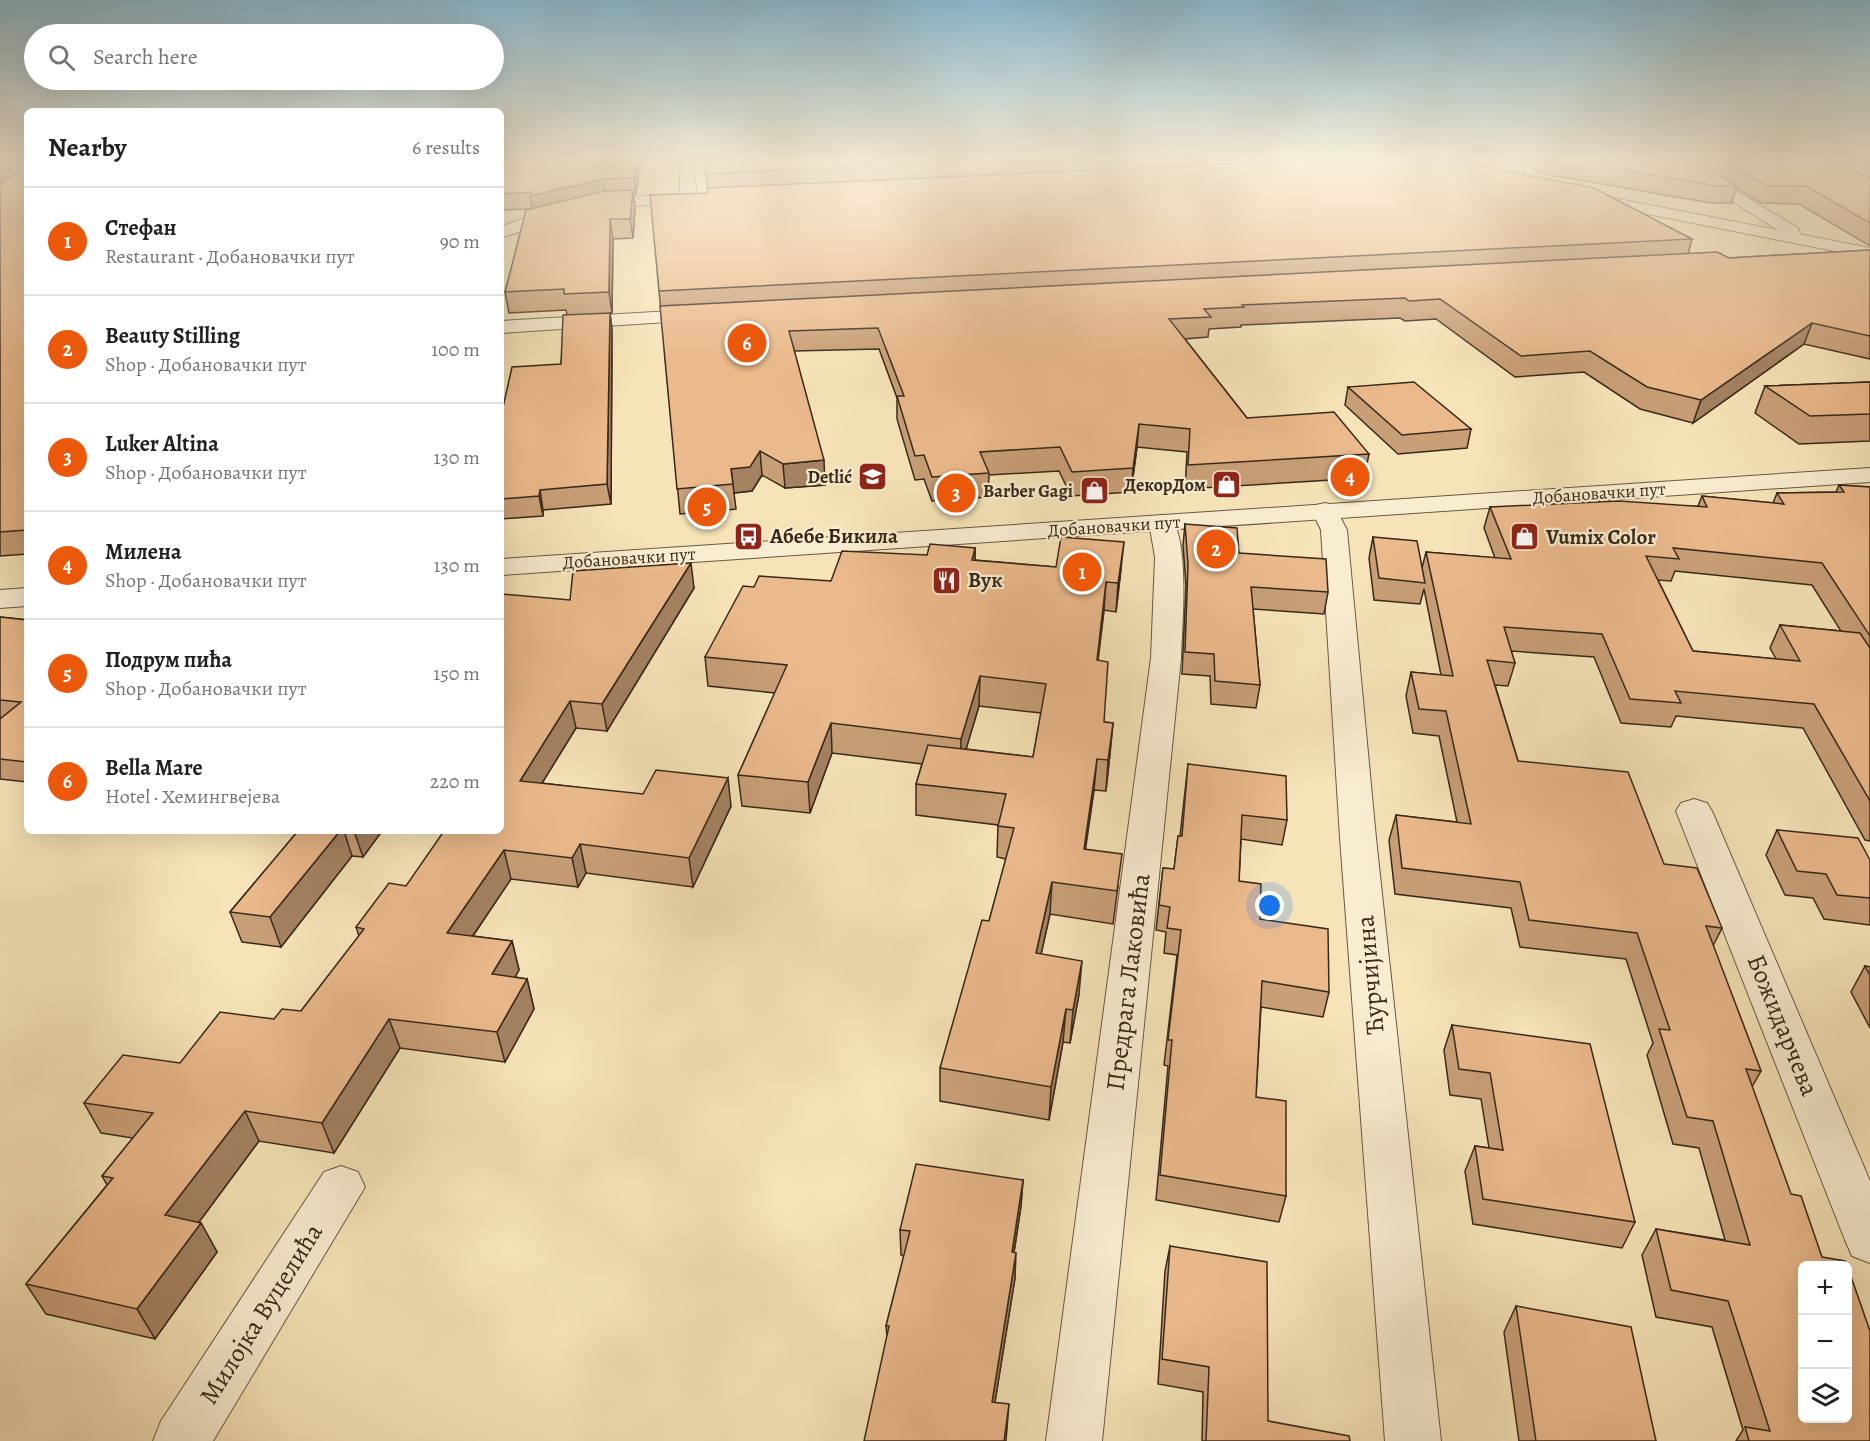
<!DOCTYPE html>
<meta charset="utf-8">
<style>
body{margin:0;font-family:Alegreya,serif;background:#f2f2f2;color:#202124}
.controls{position:absolute;right:18px;bottom:18px;display:grid;overflow:hidden;border-radius:9px;box-shadow:0 6px 24px #0002}
.controls button{width:54px;height:54px;display:grid;place-items:center;padding:0;border:0;border-bottom:2px solid #e0e0e0;background:#fff;color:#202124;font:30px sans-serif}
.you{position:absolute;left:1270px;top:906px;width:21px;height:21px;margin:-15px;border:4px solid #fff;border-radius:50%;background:#1a73e8;box-shadow:0 0 0 9px #1a73e833}
.badge{display:grid;place-items:center;width:39px;height:39px;border-radius:50%;background:#ea580c;color:#fff;font-size:20px;font-weight:700}
.pin{position:absolute;translate:-50% -50%;border:3px solid #fff;box-shadow:0 2px 6px #0006}
.list{margin:0;padding:0;list-style:none}
h2{display:flex;justify-content:space-between;align-items:center;height:78px;margin:0;padding:0 24px;font-size:26px}
h2 small{font-size:20px;font-weight:400;color:#757577}
.list li{display:grid;grid-template-columns:39px 1fr auto;gap:18px;align-items:center;box-sizing:border-box;height:108px;padding:0 24px;border-top:2px solid #e0e0e0}
.list b{display:block;font-size:22px;white-space:nowrap}
.list p{margin:0;font-size:20px;white-space:nowrap;color:#757577}
.list em{font-size:20px;font-style:normal;color:#757577}
.icon{flex:none;width:33px;height:33px;fill:none;stroke:currentColor;stroke-width:2;stroke-linecap:round;stroke-linejoin:round}
.map{position:relative;flex:none;width:1870px;height:1441px;overflow:hidden}
.search{position:absolute;background:#fff;box-shadow:0 6px 24px #0002;left:24px;top:24px;width:480px;height:66px;display:flex;align-items:center;gap:15px;box-sizing:border-box;padding:0 21px;border-radius:33px;color:#757577;font-size:22px}
.panel{position:absolute;background:#fff;box-shadow:0 6px 24px #0002;left:24px;top:108px;width:480px;height:726px;border-radius:9px}
.map>svg:first-child{display:block}
</style>
<div class="map">
<svg width="1870" height="1441" viewBox="0 0 1870 1441">
<rect width="100%" height="100%" fill="#f6e4b8"/>
<filter id="stains"><feTurbulence type="fractalNoise" baseFrequency=".00333" numOctaves="4"/><feColorMatrix values="0 0 0 0 .2 0 0 0 0 .09 0 0 0 0 .02 0 0 0 .5 -.17"/></filter>
<radialGradient id="worn" r=".72"><stop offset=".6" stop-color="#630" stop-opacity="0"/><stop offset="1" stop-color="#630" stop-opacity=".3"/></radialGradient>
<g fill="none" stroke-linecap="round" stroke-linejoin="round">
<defs>
<path id="minor" d="M680 160H694L696 193 703 198 701 201 619 207 574 213 501 238V227C559 203 618 196 680 194Z
M1506 160H1522L1541 178 1538 186 1527 191 1522 189 1519 186 1526 179Z
M1668 160H1685L1798 228 1801 237 1799 241H1787L1784 234Z
M706 309 713 311 716 315 713 319 501 333V321Z
M1325 503 1334 505 1347 530 1376 838 1441 1441H1385L1340 838 1321 530 1312 511 1316 505Z
M1162 515 1171 517C1190 545 1182 624 1181 658L1102 1441H1046L1151 658 1155 557 1149 523 1153 517Z
M1694 799 1707 803 1712 811 1870 1181V1263L1852 1256 1845 1240 1676 811 1681 803Z
M341 1166 358 1172 365 1187 213 1441H153L161 1421 324 1172Z"/>
<path id="tertiary" d="M1583 192 1870 248V258L1577 200 1575 197Z
M1870 468V482L501 575V559Z
M27 588V606L0 608V590Z"/>
</defs>
<use href="#minor" stroke="#685842" stroke-width="2"/>
<use href="#tertiary" stroke="#685842" stroke-width="2"/>
<use href="#minor" fill="#f9edd1" fill-rule="evenodd"/>
<use href="#tertiary" fill="#f9edd1" fill-rule="evenodd"/>
</g>
<path fill="#c99f78" stroke="#38291a" stroke-width="1.5" fill-rule="evenodd" d="M0 160H27V554L0 556Z
M501 160H640L636 194H633L635 208 633 238 613 239 612 313H610L612 329 611 504 543 510V516L501 519V416L561 364 567 315 566 310 509 313 505 292 531 209 501 210Z
M704 160H1524L1526 162 1523 174 1692 239 1688 254 1729 258 1870 250V359L1804 344 1693 423 1640 409 1584 372 1515 377 1436 319 1405 321 1400 318 1241 325V327L1209 329 1208 337 1185 339 1247 418 1369 454 1364 478 1185 489 1187 452 1137 447 1131 492 1071 496 1059 471 989 475 988 497 932 501 924 479 915 480 897 419V398L879 349 794 351 825 485 785 488 762 475 752 491 734 493 736 509 680 514 659 291 708 193Z
M1524 160H1870V246L1799 204 1761 203 1736 188 1732 203H1711L1539 173Z
M1870 382V441L1799 444 1755 413 1765 386Z
M1348 387 1471 429 1467 448 1398 454 1345 405Z
M1839 485 1870 487V841L1865 840 1803 728 1676 716 1671 727 1621 723 1594 657 1511 651 1515 663 1508 686 1495 685 1518 761 1664 864 1722 928 1713 946 1761 1071 1752 1087 1870 1441H1736L1743 1430 1712 1327 1656 1317 1642 1255 1656 1229 1725 1240 1699 1148 1673 1144 1647 1055 1653 1043 1626 959 1520 947 1511 908 1395 894 1389 840 1396 815 1457 822 1439 736 1413 733 1406 696 1411 672 1441 675 1424 589 1420 604 1374 600 1369 558 1373 537 1422 568 1426 552 1495 558 1484 528 1490 507 1698 506 1702 496 1773 503 1777 493 1836 492ZM1675 571 1812 585 1841 631 1780 625 1770 648 1776 659 1693 651 1658 580 1671 581Z
M1185 524 1239 553 1328 592 1324 614 1253 609 1260 685 1256 708 1211 704 1210 676 1182 674 1186 585 1183 545Z
M975 548V560L1056 567 1121 569 1116 612 1104 610 1098 661 1104 722 1113 723 1106 791 1094 790 1085 849 1118 886 1113 924 1050 914 1041 954 1079 994 1070 1043 1063 1042 1049 1120 940 1101V1068L989 921 1006 859 997 857 998 825 916 815V784L922 764 832 753 810 813 742 806 738 775 775 693 708 686 705 657 754 587 831 581 927 555ZM979 706 1041 713 1033 757 966 749Z
M694 588 607 731 576 728 542 783 731 806 693 887 586 873 578 887 511 879 473 936 512 941 519 970 515 977 527 979 534 1009 505 1062 400 1048 334 1153 259 1141 199 1222 201 1223 217 1252 155 1339 46 1314 26 1284 107 1185 102 1176 133 1138 101 1133 84 1103 180 1063 274 1019 301 1011 359 936 356 927 406 886 501 831 570 600Z
M0 617 27 620V782L0 779Z
M1188 764 1287 820 1282 845 1241 839 1239 881 1260 919 1329 992 1323 1017 1261 1007 1256 1097 1286 1196 1279 1222 1156 1200 1168 1066 1164 1065 1177 955 1164 953 1166 932 1156 930 1163 868 1174 869 1178 836H1180Z
M1777 830 1870 860V925L1824 919 1813 898 1785 895 1766 855Z
M298 831H382L363 857 352 856 281 947 242 942 230 912Z
M1865 966 1870 967V1028L1851 992Z
M1452 1025 1635 1222 1622 1248 1473 1224 1465 1171 1475 1146 1489 1148 1481 1099 1450 1095 1444 1050Z
M1023 1180 1021 1206 1014 1253 1015 1278 995 1402 1007 1429 887 1337 886 1326 904 1256 901 1255 900 1230Z
M1170 1246 1268 1421 1350 1441H1202L1203 1392 1158 1384 1165 1271Z
M1516 1306 1656 1441H1519L1504 1332Z"/>
<path fill="#a48262" stroke="#38291a" stroke-width="1.5" d="M11 160H24L27 168 0 185V167Z
M636 160H640L636 194 634 178Z
M1834 160H1842L1838 170Z
M603 179 605 195 533 212 530 196Z
M633 190 635 208 633 238 630 219Z
M610 219 613 239 612 313 609 292Z
M610 313 612 329 611 504 607 484Z
M1812 323 1804 344 1693 423 1701 400Z
M1139 424 1137 447 1131 492 1133 468Z
M760 451 762 475 752 491 734 493 731 469Z
M824 460 825 485 785 488 783 464Z
M540 490 543 510V516L539 496Z
M1124 542 1121 569 1116 612 1118 583Z
M975 548V575L972 560Z
M691 563 694 588 607 731 602 704Z
M1106 582 1104 610 1094 690 1097 660Z
M980 676 979 706 960 769 961 739Z
M570 701 576 728 526 809 520 781Z
M831 723 832 753 810 813 808 782Z
M1113 723 1110 754 1106 791 1108 760Z
M1097 759 1094 790 1081 881 1084 849Z
M728 778 731 806 693 887 689 858Z
M340 831H344L352 856 281 947 270 917Z
M354 831H382L363 857Z
M580 844 586 873 578 887 572 858Z
M504 850 511 879 455 962 447 933Z
M1052 882 1050 914 1034 986 1036 953Z
M512 941 519 970 500 1004 492 974Z
M1082 961 1079 994 1070 1043 1073 1010Z
M527 979 534 1009 505 1062 497 1032Z
M1066 1009 1063 1042 1049 1120 1051 1087Z
M389 1019 400 1048 334 1153 322 1123Z
M245 1111 259 1141 182 1245 165 1215Z
M1023 1180 1021 1206 1010 1278 1012 1252Z
M201 1223 217 1252 155 1339 137 1309Z
M1016 1253 1015 1278 991 1426 992 1402Z
M1009 1404 1006 1441H1004Z"/>
<path fill="#eab98c" stroke="#38291a" stroke-width="1.5" d="M0 160H11L0 167Z
M22 160H27V530L0 532V184L23 169Z
M501 160H636L634 178 603 179 530 196 531 192 501 194Z
M704 160H1001L706 174Z
M1316 160H1448L1594 188 1692 239 659 291 650 195 708 193 707 188Z
M1563 160H1695L1737 186H1717Z
M1721 160H1834L1837 165 1870 179V223L1806 186H1767Z
M1858 160H1870V165Z
M633 190 630 219H610L609 292 564 294V289L505 292 526 210 604 191Z
M1870 250V336L1812 323 1701 400 1647 387 1590 351 1521 356 1440 299 1409 301 1405 298 1242 305 1244 307 1204 309 1211 317 1169 319 1247 418 1334 412 1369 454 1188 465 1190 429 1139 424 1133 468 1072 472 1060 447 980 452 989 473 932 477 924 455 915 456 897 396H904L878 328 789 331 824 460 783 464 760 451 750 467 731 469 733 484 677 489 660 306 1717 252 1729 258Z
M610 313 607 484 540 490 539 496 501 499V416L512 367 561 364 563 315Z
M1414 382 1471 429 1402 435 1348 387Z
M1870 382V414L1810 416 1765 386Z
M1839 485 1870 487V636L1822 563 1673 548 1679 559 1646 556 1693 651 1800 661 1780 625 1860 633 1870 648V801L1814 704 1675 691 1681 703 1630 699 1602 634 1504 627 1515 663 1487 660 1518 761 1628 772 1664 864 1697 868 1722 928 1706 926 1761 1071 1746 1069 1791 1194 1801 1196 1822 1257 1845 1261 1847 1266H1803V1419H1848V1268L1870 1331V1441H1749L1745 1427 1770 1431 1728 1301 1671 1290 1656 1229 1750 1245 1713 1121 1687 1117 1659 1029 1670 1030 1637 933 1529 920 1520 882 1402 868 1396 815 1471 824 1446 711 1419 709 1411 672 1453 676 1426 552 1511 559 1490 507 1619 501 1707 507 1702 496 1784 504 1777 493 1844 492Z
M1185 524 1237 528 1239 553 1326 559 1328 592 1251 587 1260 685 1215 681 1214 654 1185 652 1188 564Z
M1061 537 1124 542 1118 583 1106 582 1097 660 1108 662 1104 722 1113 723 1108 760 1097 759 1084 849 1122 854 1117 891 1052 882 1036 953 1082 961 1073 1010 1066 1009 1051 1087 940 1068 982 920 989 921 1014 828 998 826 1006 794 916 784 928 745 1033 757 1046 684 980 676 961 739 831 723 808 782 738 775 787 665 705 657 743 586 754 587 759 576 831 581 842 551 927 555 930 544 975 548 972 560 1056 567Z
M1373 537 1417 541 1425 583 1379 578Z
M691 563 602 704 570 701 520 781 643 794 656 770 728 778 689 858 580 844 572 858 504 850 447 933 512 941 492 974 527 979 497 1032 389 1019 322 1123 245 1111 165 1215 201 1223 137 1309 26 1284 113 1178 102 1176 153 1113 84 1103 123 1055 180 1063 220 1012 274 1019 282 1009 301 1011 364 929 356 927 389 883 406 886 444 831H501V594L570 600 573 571Z
M0 617 27 620V762L0 759V719L21 702 0 700Z
M1188 764 1286 776 1287 820 1242 815 1239 881 1261 884 1260 919 1328 929 1329 992 1262 981 1256 1097 1286 1101V1196L1160 1175 1172 1040H1168L1181 930 1167 928 1170 907 1159 905 1163 868 1174 869 1178 836H1182Z
M1777 830 1858 838 1870 860V898L1837 895 1826 874 1797 871Z
M298 831H340L270 917 230 912Z
M1865 966 1870 967V975Z
M1452 1025 1590 1044 1635 1222 1483 1199 1475 1146 1503 1150 1490 1073 1459 1069Z
M916 1164 1023 1180 1012 1252 1016 1253 992 1402 1009 1404 1004 1441H864L889 1326H886L910 1231 900 1230Z
M1170 1246 1267 1262 1268 1421 1349 1436 1350 1441H1206L1209 1367 1162 1359Z
M1516 1306 1631 1327 1656 1441H1536Z"/>
<linearGradient id="sky" x2="0" y2="1"><stop stop-color="#8ab8cf"/><stop offset="0.44" stop-color="#fbf3df"/><stop offset="1" stop-color="#fbf3df" stop-opacity="0"/></linearGradient>
<rect width="1870" height="362" fill="url(#sky)"/>
<defs>
<symbol id="school-square" viewBox="-11 -11 22 22"><rect x="-9" y="-9" width="18" height="18" rx="4" fill="#8f2418" stroke="#f9edd1"/><path d="M0-5L7-2L0 1L-7-2ZM-4 1L0 2.5L4 1V4Q0 6-4 4Z" fill="#fff"/></symbol>
<symbol id="shop-square" viewBox="-11 -11 22 22"><rect x="-9" y="-9" width="18" height="18" rx="4" fill="#8f2418" stroke="#f9edd1"/><path d="M-5-2.5h2.3a2.7 3.5 0 0 1 5.4 0H5L5.5 6h-11ZM-1.5-2.5h3a1.5 2.3 0 0 0-3 0Z" fill="#fff"/></symbol>
<symbol id="bus-square" viewBox="-11 -11 22 22"><rect x="-9" y="-9" width="18" height="18" rx="4" fill="#8f2418" stroke="#f9edd1"/><path d="M-5-6H5V4H4V6H2V4H-2V6H-4V4H-5ZM-3.5-4V0h7V-4ZM-3.5 1.2v1.5H-2V1.2ZM2 1.2v1.5H3.5V1.2Z" fill="#fff"/></symbol>
<symbol id="restaurant-square" viewBox="-11 -11 22 22"><rect x="-9" y="-9" width="18" height="18" rx="4" fill="#8f2418" stroke="#f9edd1"/><path d="M-5-6h1v4h1v-4h1v4h1v-4h1v5L-1.5 .5V6h-2V.5L-5-1ZM5-6V6H3V1.5H1.5Q1.5-4 5-6Z" fill="#fff"/></symbol>
</defs>
<g fill-rule="evenodd">
<use href="#school-square" x="856" y="460" width="33" height="33"/>
<use href="#shop-square" x="1210" y="468" width="33" height="33"/>
<use href="#shop-square" x="1078" y="474" width="33" height="33"/>
<use href="#bus-square" x="732" y="520" width="33" height="33"/>
<use href="#shop-square" x="1508" y="520" width="33" height="33"/>
<use href="#restaurant-square" x="930" y="564" width="33" height="33"/>
</g>
<g text-anchor="middle" dominant-baseline="central" stroke-width="4.5" stroke-linejoin="round" paint-order="stroke">
<g font-size="18" font-weight="bold" fill="#38291a" stroke="#f9edd1" text-anchor="end">
<text x="852" y="477">Detlić</text>
<text x="1206" y="485">ДекорДом</text>
<text x="1073" y="491">Barber Gagi</text>
</g>
<g font-size="18" fill="#38291a" stroke="#f9edd1">
<text transform="translate(1599 493) rotate(-4)">Добановачки пут</text>
<text transform="translate(1114 526) rotate(-4)">Добановачки пут</text>
<text transform="translate(629 558) rotate(-4)">Добановачки пут</text>
</g>
<g font-size="21" font-weight="bold" fill="#38291a" stroke="#f9edd1" text-anchor="start">
<text x="770" y="536">Абебе Бикила</text>
<text x="1546" y="537">Vumix Color</text>
<text x="968" y="580">Вук</text>
</g>
<g font-size="26" fill="#38291a" stroke="#f9edd1">
<text transform="translate(1370 975) rotate(-95)">Ћурчијина</text>
<text transform="translate(1128 982) rotate(-83)">Предрага Лаковића</text>
<text transform="translate(1783 1025) rotate(68)">Божидарчева</text>
<text transform="translate(261 1314) rotate(-58)">Милојка Вуцелића</text>
</g>
</g>
<rect width="100%" height="100%" filter="url(#stains)"/>
<rect width="100%" height="100%" fill="url(#worn)"/>
</svg>
<div class="controls">
<button>+</button>
<button>−</button>
<button><svg class="icon" aria-label="layers" viewBox="0 0 24 24"><path d="M12 4l9 5-9 5-9-5zM3 14l9 5 9-5"/></svg></button>
</div>
<div class="you"></div>
<div class="pin badge" style="left:1082px;top:572px">1</div>
<div class="pin badge" style="left:1216px;top:549px">2</div>
<div class="pin badge" style="left:956px;top:493px">3</div>
<div class="pin badge" style="left:1350px;top:477px">4</div>
<div class="pin badge" style="left:707px;top:507px">5</div>
<div class="pin badge" style="left:747px;top:343px">6</div>
<div class="search"><svg class="icon" aria-label="search" viewBox="0 0 24 24"><circle cx="10" cy="10" r="6"/><path d="M15 15l6 6"/></svg>Search here</div>
<section class="panel">
<h2>Nearby<small>6 results</small></h2>
<ul class="list">
<li><span class="badge">1</span><div><b>Стефан</b><p>Restaurant · Добановачки пут</p></div><em>90 m</em></li>
<li><span class="badge">2</span><div><b>Beauty Stilling</b><p>Shop · Добановачки пут</p></div><em>100 m</em></li>
<li><span class="badge">3</span><div><b>Luker Altina</b><p>Shop · Добановачки пут</p></div><em>130 m</em></li>
<li><span class="badge">4</span><div><b>Милена</b><p>Shop · Добановачки пут</p></div><em>130 m</em></li>
<li><span class="badge">5</span><div><b>Подрум пића</b><p>Shop · Добановачки пут</p></div><em>150 m</em></li>
<li><span class="badge">6</span><div><b>Bella Mare</b><p>Hotel · Хемингвејева</p></div><em>220 m</em></li>
</ul>
</section>
</div>
